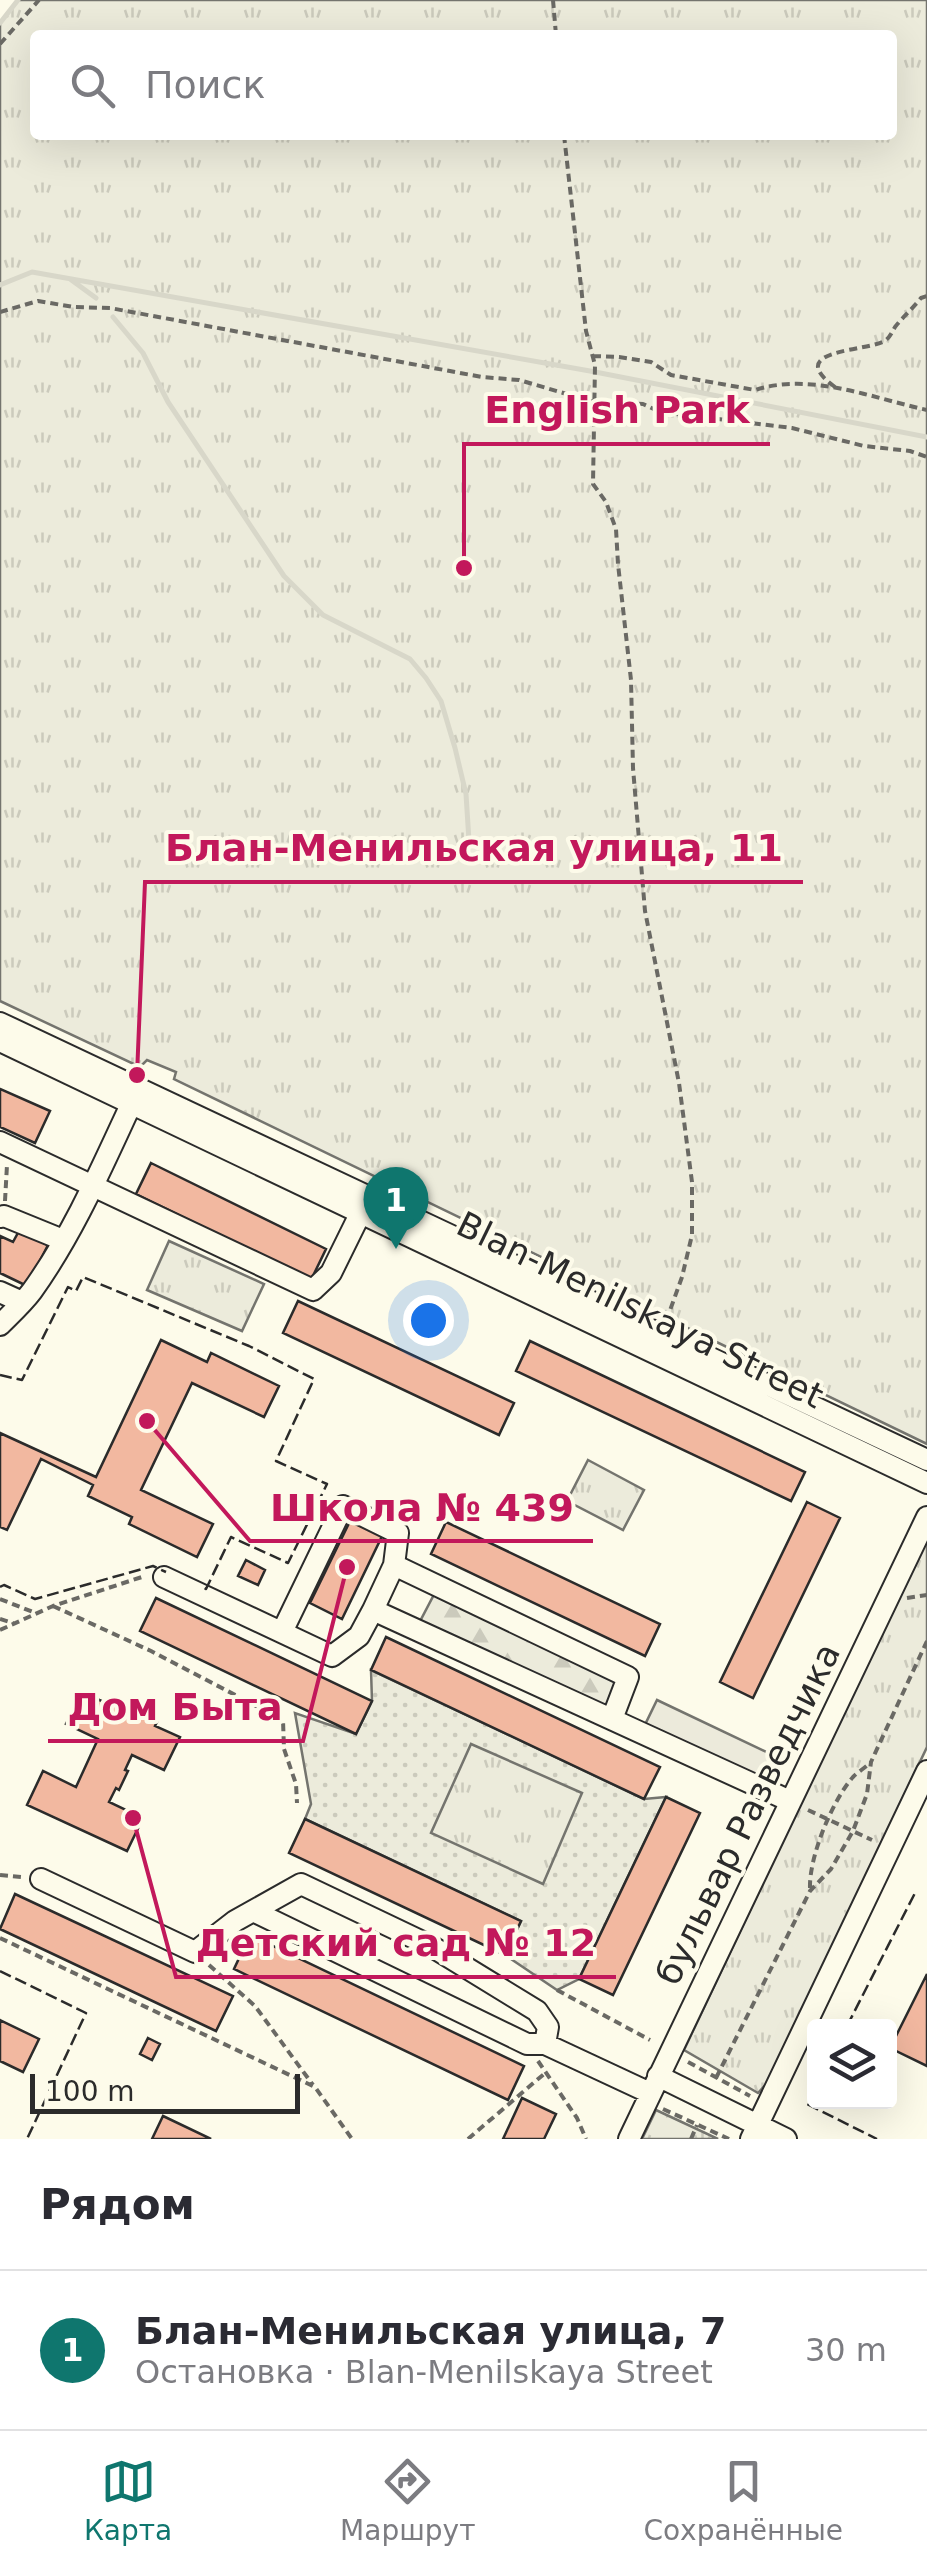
<!DOCTYPE html>
<html lang="ru">
<meta charset="utf-8">
<style>
body{margin:0;font-family:"DejaVu Sans",sans-serif;background:#f7f7f7;color:#2b2b33}
.controls{position:absolute;right:30px;bottom:30px;display:grid;overflow:hidden;border-radius:10px;box-shadow:0 10px 40px #0002}
.controls button{width:90px;height:90px;display:grid;place-items:center;padding:0;border:0;border-bottom:2px solid #e1e1e2;background:#fff;color:#2b2b33;font:50px sans-serif}
.scale{position:absolute;left:30px;bottom:25px;width:270px;box-sizing:border-box;padding-left:10px;border:5px solid #2b2b2b;border-top:0;font-size:28px;line-height:35px;white-space:nowrap;color:#2b2b2b;-webkit-text-stroke:8px #fdfbea;paint-order:stroke}
.you{position:absolute;left:428px;top:1320px;width:35px;height:35px;margin:-25px;border:8px solid #fff;border-radius:50%;background:#1a73e8;box-shadow:0 0 0 15px #1a73e833}
.badge{display:grid;place-items:center;width:65px;height:65px;border-radius:50%;background:#0f766e;color:#fff;font-size:32px;font-weight:700}
.pin{position:absolute;translate:-50% -82px;filter:drop-shadow(0 2px 5px #0008)}
.pin::after{content:'';position:absolute;top:52px;width:35px;height:30px;background:inherit;clip-path:polygon(0 0,100% 0,50% 100%)}
.list{margin:0;padding:0;list-style:none}
h2{display:flex;justify-content:space-between;align-items:center;height:130px;margin:0;padding:0 40px;font-size:42px}
h2 small{font-size:32px;font-weight:400;color:#7c7c81}
.list li{display:grid;grid-template-columns:65px 1fr auto;gap:30px;align-items:center;box-sizing:border-box;height:160px;padding:0 40px;border-top:2px solid #e1e1e2}
.list b{display:block;font-size:38px;white-space:nowrap}
.list p{margin:0;font-size:32px;white-space:nowrap;color:#7c7c81}
.list em{font-size:32px;font-style:normal;color:#7c7c81}
.icon{flex:none;width:55px;height:55px;fill:none;stroke:currentColor;stroke-width:2;stroke-linecap:round;stroke-linejoin:round}
.map{position:relative;flex:none;width:927px;height:2139px;overflow:hidden}
.search{position:absolute;background:#fff;box-shadow:0 10px 40px #0002;left:30px;right:30px;top:30px;height:110px;display:flex;align-items:center;gap:25px;box-sizing:border-box;padding:0 35px;border-radius:10px;color:#7c7c81;font-size:38px}
.sheet{height:290px;background:#fff}
nav{display:flex;justify-content:space-around;align-items:center;box-sizing:border-box;height:140px;border-top:2px solid #e1e1e2;background:#fff;font-size:28px;color:#7c7c81}
nav a{display:grid;justify-items:center;gap:5px}
nav .on{color:#0f766e}
.map>svg:first-child{display:block}
</style>
<div class="map">
<svg width="927" height="2139" viewBox="0 0 927 2139">
<defs>
<pattern id="grass-dots" width="8" height="8" patternUnits="userSpaceOnUse" patternTransform="scale(2.5)"><rect width="8" height="8" fill="#ecebdb"/><path d="M2 2h.1M6 6h.1" fill="none" stroke="#cbcabc" stroke-width="1.8" stroke-linecap="round"/></pattern>
<pattern id="forest-firs" width="22" height="20" patternUnits="userSpaceOnUse" patternTransform="scale(2.5)"><rect width="22" height="20" fill="#ecebdb"/><path d="M5 1l3.5 6h-7zM16 11l3.5 6h-7z" fill="#cbcabc"/></pattern>
<pattern id="park-tufts" width="24" height="20" patternUnits="userSpaceOnUse" patternTransform="scale(2.5)"><rect width="24" height="20" fill="#ecebdb"/><path d="M3 7l-1-3M5 7V3M7 7l1-3M15 17l-1-3M17 17v-4M19 17l1-3" fill="none" stroke="#cbcabc"/></pattern>
</defs>
<rect width="100%" height="100%" fill="#fdfbea"/>
<path fill="url(#grass-dots)" stroke="#74746e" stroke-width="2.5" d="M371 1670 644 1799 666 1797 579 1979 557 1990 505 1955 521 1921 305 1819 311 1804 295 1713 356 1734 372 1701Z"/>
<path fill="url(#forest-firs)" stroke="#74746e" stroke-width="2.5" d="M438 1587 628 1677 612 1719 416 1629Z"/>
<path fill="url(#park-tufts)" stroke="#74746e" stroke-width="2.5" fill-rule="evenodd" d="M18 0H927V1444L174 1079 176 1072 147 1060 140 1067 0 1001V23ZM892 35V135H35V35Z
M169 1241 264 1284 242 1331 147 1290Z
M588 1460 644 1490 623 1530 567 1501Z
M927 1535V1747L768 2082 758 2093 684 2050Z
M471 1744 582 1793 543 1884 431 1833Z
M656 2110 718 2139H642Z"/>
<path fill="#eceadb" stroke="#74746e" stroke-width="2.5" d="M657 1700 779 1758 764 1789 641 1733Z"/>
<g fill="none" stroke-linecap="round" stroke-linejoin="round">
<path stroke="#d8d7c9" stroke-width="5" d="M0 23 18 0
M70 279 96 298
M0 285 32 272 590 371 927 437
M113 317 143 353 168 402 284 576 323 615 410 659 426 678 441 701 455 748 466 794 469 841"/>
</g>
<path fill="#f2b8a0" stroke="#2b2b2b" stroke-width="2.5" d="M0 1089 50 1111 35 1143 0 1127Z
M151 1163 326 1249 311 1280 136 1194Z
M19 1231 48 1245 27 1286 0 1273V1236L13 1242Z
M298 1301 514 1403 499 1435 283 1333Z
M161 1340 207 1362 211 1353 279 1386 264 1417 192 1383 141 1490 213 1524 197 1557 129 1524 132 1517 88 1496 93 1485 41 1459 7 1530 0 1527V1433L96 1477Z
M530 1341 805 1472 791 1501 516 1371Z
M807 1502 840 1518 753 1698 720 1682Z
M353 1515 385 1530 342 1619 310 1603Z
M446 1522 660 1624 645 1656 431 1554Z
M246 1560 265 1570 258 1585 238 1576Z
M156 1598 372 1701 356 1734 140 1631Z
M386 1637 660 1767 644 1799 371 1670Z
M82 1692 108 1704 110 1700 157 1722 155 1726 180 1737 164 1770 132 1755 125 1770 128 1771 119 1790 116 1788 109 1802 143 1818 127 1851 27 1805 43 1771 76 1787 98 1739 66 1724Z
M666 1797 700 1813 613 1995 579 1979Z
M305 1819 521 1921 505 1955 289 1853Z
M15 1894 233 1996 216 2031 0 1929Z
M250 1935 524 2066 508 2100 234 1969Z
M927 1974V2066L890 2048Z
M0 2020 39 2039 23 2072 0 2061Z
M148 2038 160 2044 152 2060 140 2054Z
M522 2098 556 2114 544 2139H503Z
M163 2116 211 2139H152Z"/>
<g fill="none" stroke-linecap="round" stroke-linejoin="round">
<defs>
<path id="minor" d="M0 1023 927 1460
M0 1041 927 1483
M0 1142 313 1290 331 1273 365 1204
M0 1217 4 1216 63 1240
M0 1292 22 1302
M0 1325C11 1314 23 1303 32 1291 75 1231 104 1162 135 1096
M394 1565 628 1677 612 1719
M164 1577 332 1656 359 1636 373 1610 790 1801
M282 1632 343 1506 398 1533 394 1565 373 1610
M41 1879 195 1952 235 1921 301 1884 431 1946 537 2011 548 2027 545 2044
M253 1911 527 2044H545L650 2093
M658 2076 786 2139
M629 2139 927 1517
M751 2139 927 1771"/>
</defs>
<use href="#minor" stroke="#2b2b2b" stroke-width="24"/>
<path stroke="#6a6964" stroke-width="4" stroke-dasharray="8 5" stroke-linecap="butt" d="M553 0 556 35
M0 44 39 0
M564 135 586 331 595 365 593 484 606 502 616 529 618 564 631 680 633 768 645 911 679 1083 692 1182V1235L682 1277 668 1316
M0 312 38 301 74 307 110 308 482 377 519 380 594 402 643 404 660 412 792 428 864 446 910 451 927 457
M593 356 619 357 651 362 671 375 755 390C811 372 872 398 927 410
M835 387C781 348 871 352 886 340 890 337 892 332 895 327 903 317 913 308 921 298L927 296
M5 1201 7 1165
M907 1598 927 1595
M0 1599 33 1612
M53 1606 151 1651 283 1720 284 1749 296 1784 297 1803
M0 1619 13 1623
M0 1630 53 1606 145 1576
M808 1810 872 1840
M0 1875 22 1877
M810 1888C809 1857 832 1801 853 1777 858 1772 866 1767 871 1762
M0 1938 315 2087 352 2139
M209 1965 255 2006 313 2085
M557 1990 650 2040
M538 2061 577 2118 586 2139
M688 2062 750 2096
M716 2078 810 1891 831 1869 853 1831 867 1794 871 1762 927 1641
M663 2109 729 2139
M468 2139 544 2074
M691 2139 697 2125"/>
<use href="#minor" stroke="#fdfbea" stroke-width="20"/>
<path stroke="#2b2b2b" stroke-width="2.5" stroke-dasharray="12 5" stroke-linecap="butt" d="M0 1375 22 1380 68 1287 76 1291 83 1277 249 1346 314 1379 276 1461 327 1484 288 1563 231 1537 206 1589 203 1587
M0 1587 4 1585 35 1599 153 1566 166 1572
M0 1971 86 2013 27 2139
M847 2026 915 1893
M814 2089 807 2104 877 2139"/>
</g>
<g text-anchor="middle" dominant-baseline="central" stroke-width="8" stroke-linejoin="round" paint-order="stroke">
<g font-size="35" fill="#2b2b2b" stroke="#fdfbea">
<text transform="translate(640 1310) rotate(26)">Blan-Menilskaya Street</text>
<text transform="translate(748 1814) rotate(-64)">бульвар Разведчика</text>
</g>
</g>
<path fill="none" stroke="#c2185b" stroke-width="4" d="M464 568L464 444H770M137 1075L145 882H803M147 1421L250 1541H593M347 1567L303 1741H48M133 1818L176 1977H616"/>
<g fill="#c2185b" stroke="#fdfbea" stroke-width="4">
<circle cx="464" cy="568" r="10"/>
<circle cx="137" cy="1075" r="10"/>
<circle cx="147" cy="1421" r="10"/>
<circle cx="347" cy="1567" r="10"/>
<circle cx="133" cy="1818" r="10"/>
</g>
<g font-size="38" text-anchor="middle" font-weight="bold" fill="#c2185b" stroke="#fdfbea" stroke-width="8" stroke-linejoin="round" paint-order="stroke">
<text x="617" y="423">English Park</text>
<text x="474" y="861">Блан-Менильская улица, 11</text>
<text x="422" y="1521">Школа № 439</text>
<text x="175" y="1720">Дом Быта</text>
<text x="396" y="1956">Детский сад № 12</text>
</g>
</svg>
<div class="controls">
<button><svg class="icon" aria-label="layers" viewBox="0 0 24 24"><path d="M12 4l9 5-9 5-9-5zM3 14l9 5 9-5"/></svg></button>
</div>
<div class="scale">100 m</div>
<div class="you"></div>
<div class="pin badge" style="left:396px;top:1249px">1</div>
<div class="search"><svg class="icon" aria-label="search" viewBox="0 0 24 24"><circle cx="10" cy="10" r="6"/><path d="M15 15l6 6"/></svg>Поиск</div>
</div>
<section class="sheet">
<h2>Рядом<small></small></h2>
<ul class="list">
<li><span class="badge">1</span><div><b>Блан-Менильская улица, 7</b><p>Остановка · Blan-Menilskaya Street</p></div><em>30 m</em></li>
</ul>
</section>
<nav>
<a class="on"><svg class="icon" aria-label="map" viewBox="0 0 24 24"><path d="M3 6l6-2 6 2 6-2v14l-6 2-6-2-6 2zM9 4v14M15 6v14"/></svg>Карта</a>
<a><svg class="icon" aria-label="directions" viewBox="0 0 24 24"><path d="M12 3l9 9-9 9-9-9zM9 14v-3h6M13 9l2 2-2 2"/></svg>Маршрут</a>
<a><svg class="icon" aria-label="saved" viewBox="0 0 24 24"><path d="M7 4h10v16l-5-4-5 4z"/></svg>Сохранённые</a>
</nav>
